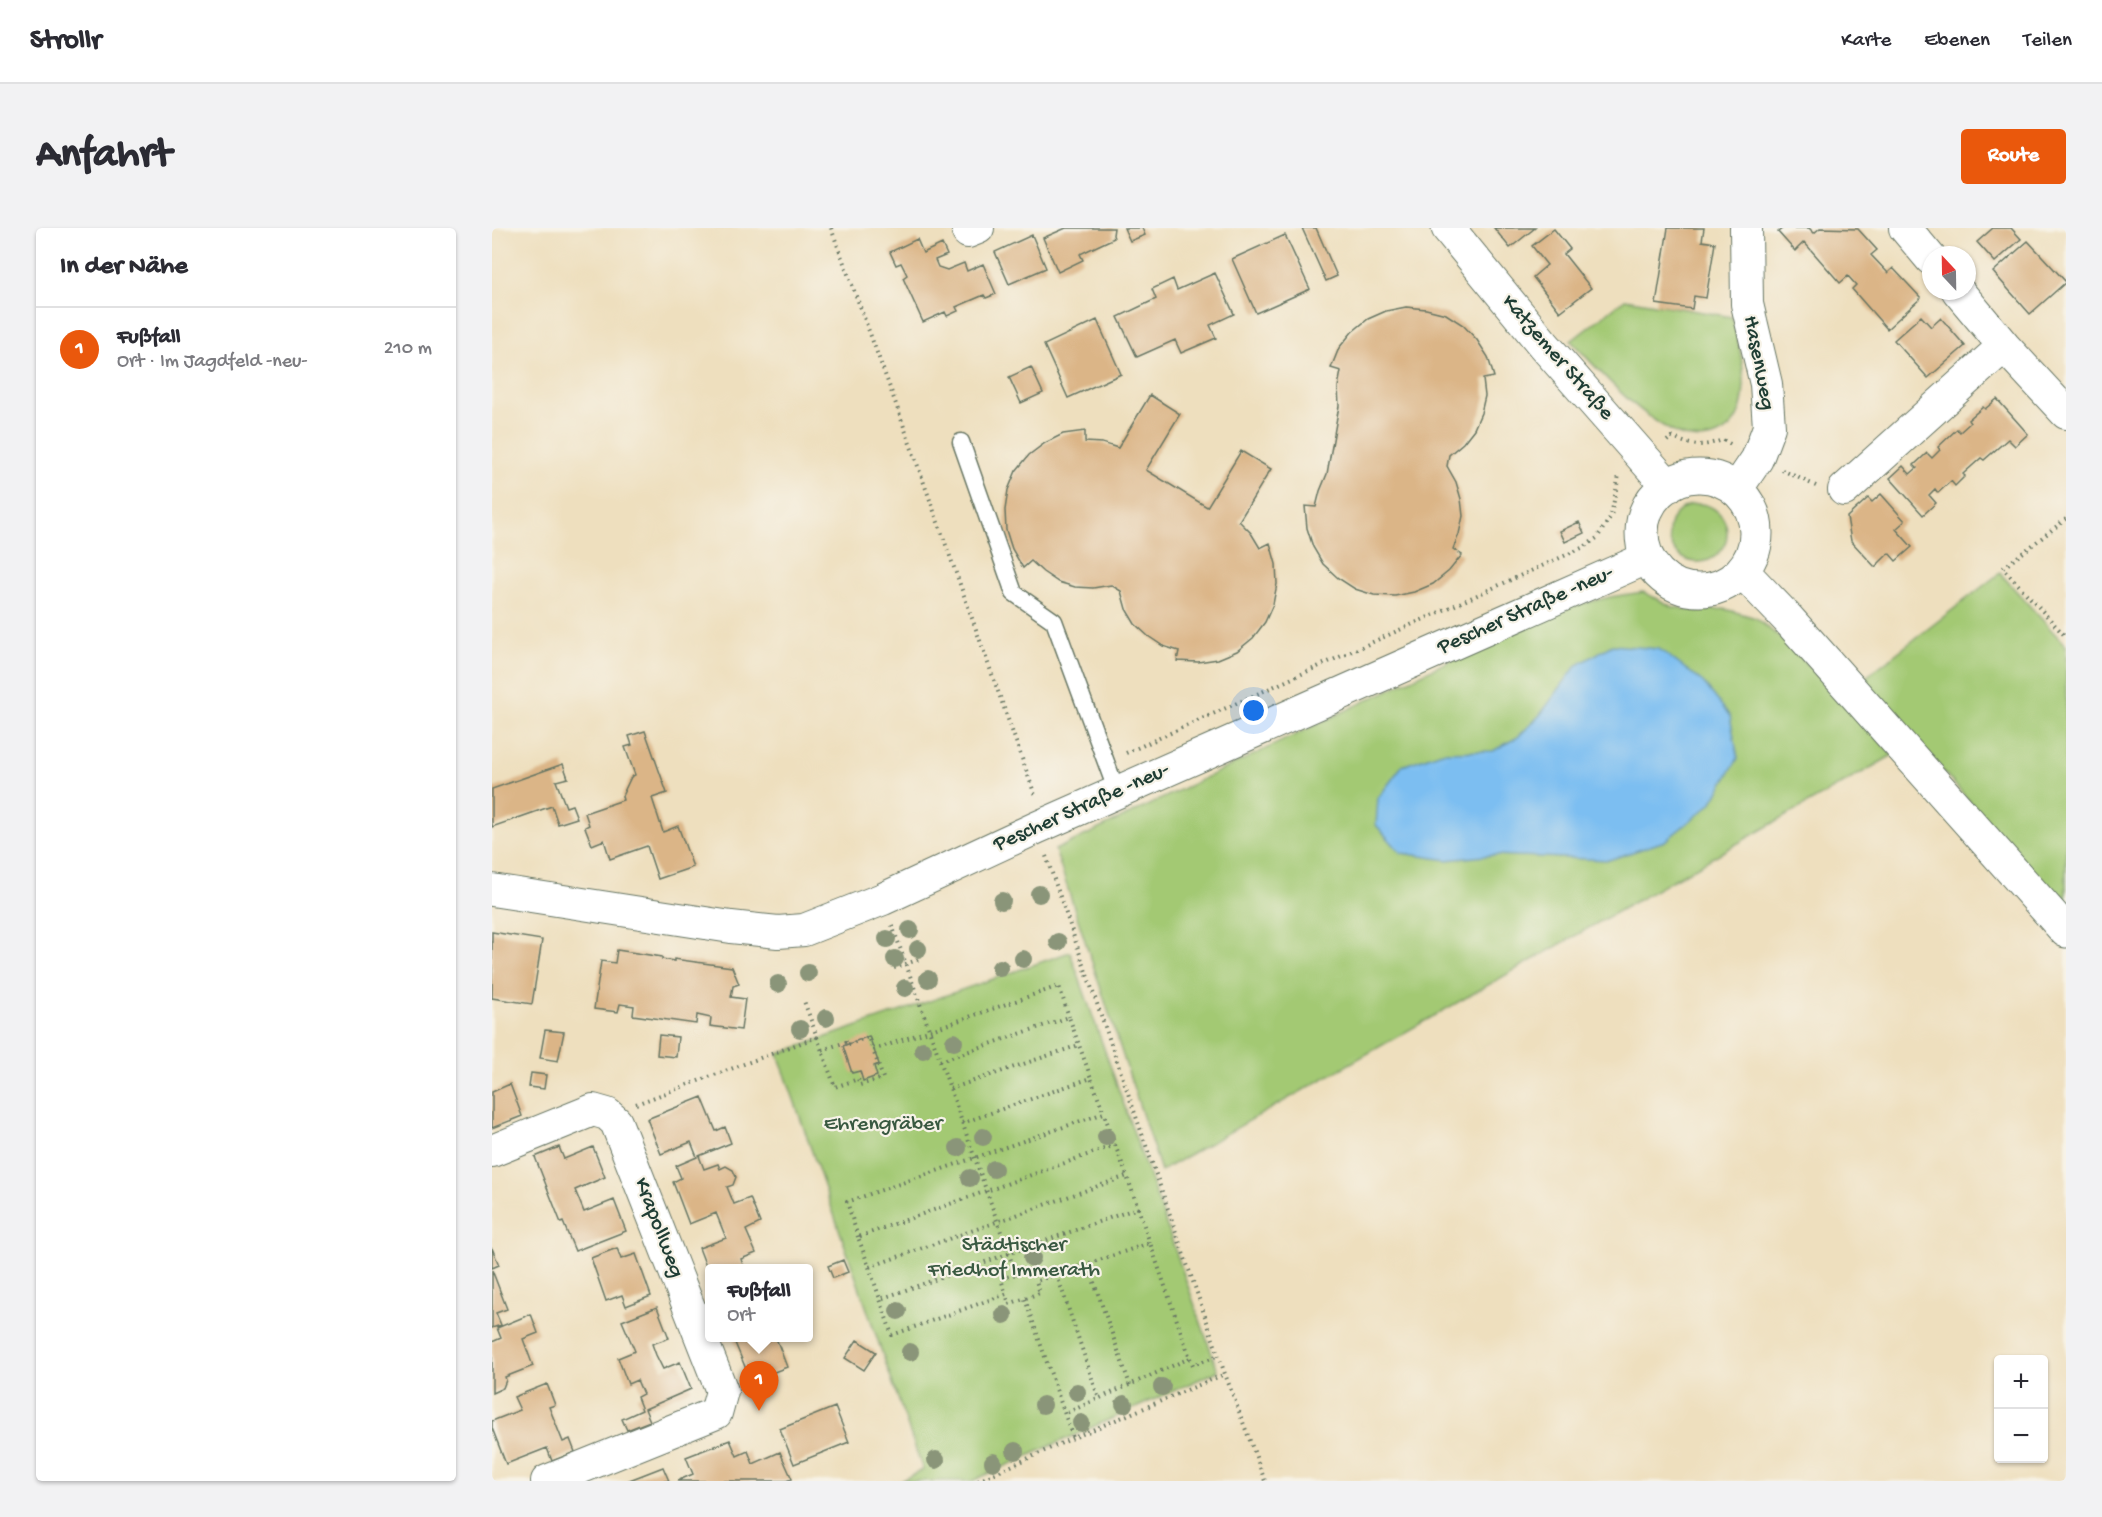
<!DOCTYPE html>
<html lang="de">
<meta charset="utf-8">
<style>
body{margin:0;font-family:"Gochi Hand",sans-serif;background:#f2f2f3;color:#2b2b33}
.controls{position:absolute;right:18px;bottom:18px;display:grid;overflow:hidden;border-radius:6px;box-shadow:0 2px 4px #0004}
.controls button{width:54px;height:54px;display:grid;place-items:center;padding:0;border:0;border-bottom:2px solid #e1e1e2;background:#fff;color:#2b2b33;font:30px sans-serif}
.compass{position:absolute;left:1430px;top:18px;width:54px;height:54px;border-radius:50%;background:#fff;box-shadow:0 2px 4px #0004;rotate:338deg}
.you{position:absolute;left:762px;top:483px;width:21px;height:21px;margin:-15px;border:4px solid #fff;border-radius:50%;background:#1a73e8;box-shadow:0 0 0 9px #1a73e833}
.badge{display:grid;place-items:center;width:39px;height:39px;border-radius:50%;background:#ea580c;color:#fff;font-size:20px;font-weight:700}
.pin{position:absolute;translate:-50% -50px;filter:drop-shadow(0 2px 3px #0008)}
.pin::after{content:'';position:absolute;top:32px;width:21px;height:18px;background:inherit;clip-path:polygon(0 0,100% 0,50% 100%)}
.popup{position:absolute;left:213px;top:1036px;width:108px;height:78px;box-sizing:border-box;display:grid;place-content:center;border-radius:6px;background:#fff;filter:drop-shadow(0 2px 4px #0005);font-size:20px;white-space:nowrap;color:#7c7c81}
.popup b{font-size:22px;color:#2b2b33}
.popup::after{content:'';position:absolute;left:50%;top:100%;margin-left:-12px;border:12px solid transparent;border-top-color:#fff}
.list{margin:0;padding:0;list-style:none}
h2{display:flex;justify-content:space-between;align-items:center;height:78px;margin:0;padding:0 24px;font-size:26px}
h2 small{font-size:20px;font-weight:400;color:#7c7c81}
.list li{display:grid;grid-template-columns:39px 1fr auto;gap:18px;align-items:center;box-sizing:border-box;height:84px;padding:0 24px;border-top:2px solid #e1e1e2}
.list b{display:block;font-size:22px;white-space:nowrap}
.list p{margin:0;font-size:20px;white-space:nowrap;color:#7c7c81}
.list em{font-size:20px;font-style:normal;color:#7c7c81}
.map{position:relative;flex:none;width:1574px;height:1253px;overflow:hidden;border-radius:6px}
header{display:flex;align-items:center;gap:36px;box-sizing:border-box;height:84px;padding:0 30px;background:#fff;border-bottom:2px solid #e1e1e2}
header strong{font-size:28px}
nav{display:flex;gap:33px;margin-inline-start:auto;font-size:21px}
.intro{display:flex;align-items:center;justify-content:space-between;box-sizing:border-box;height:144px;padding:0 36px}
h1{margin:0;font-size:42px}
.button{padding:15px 27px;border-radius:6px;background:#ea580c;color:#fff;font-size:21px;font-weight:700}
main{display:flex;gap:36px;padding:0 36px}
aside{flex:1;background:#fff;border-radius:6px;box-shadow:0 2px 4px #0004}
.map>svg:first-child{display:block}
</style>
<header>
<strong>Strollr</strong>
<nav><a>Karte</a><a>Ebenen</a><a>Teilen</a></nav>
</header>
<div class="intro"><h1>Anfahrt</h1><a class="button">Route</a></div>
<main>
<aside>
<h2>In der Nähe<small></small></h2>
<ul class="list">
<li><span class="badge">1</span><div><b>Fußfall</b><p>Ort · Im Jagdfeld -neu-</p></div><em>210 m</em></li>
</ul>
</aside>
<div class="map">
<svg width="1574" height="1253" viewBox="0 0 1574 1253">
<rect width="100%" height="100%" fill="#f7f3e8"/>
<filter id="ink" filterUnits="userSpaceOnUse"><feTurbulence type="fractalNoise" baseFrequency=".0167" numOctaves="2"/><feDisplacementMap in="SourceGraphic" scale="12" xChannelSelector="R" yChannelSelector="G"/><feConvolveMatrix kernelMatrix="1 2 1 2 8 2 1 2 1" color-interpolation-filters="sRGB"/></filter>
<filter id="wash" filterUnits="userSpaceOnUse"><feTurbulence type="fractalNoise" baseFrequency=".008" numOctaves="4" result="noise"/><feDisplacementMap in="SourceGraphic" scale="24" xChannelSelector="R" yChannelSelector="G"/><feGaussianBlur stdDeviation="1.35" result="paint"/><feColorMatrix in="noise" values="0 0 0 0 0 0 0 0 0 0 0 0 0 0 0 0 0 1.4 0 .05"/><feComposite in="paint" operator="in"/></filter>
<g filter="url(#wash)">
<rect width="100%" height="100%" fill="#eedfbe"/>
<path fill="#a3c973" stroke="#618354" stroke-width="1.5" d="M1133 71 1240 89C1249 122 1267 189 1226 207 1209 214 1194 211 1178 202 1140 181 1109 144 1079 113Z
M1177 305a29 29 0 1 1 58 0a29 29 0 1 1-58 0Z
M1508 345 1574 418V682L1370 452Z
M1151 364 1181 379 1206 383 1233 381 1264 390 1298 418 1401 527 669 943 563 622 1034 396 1077 379 1118 369Z
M578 724 726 1143 480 1253H408L431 1242 286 826Z"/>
<path fill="#7bbef1" stroke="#4d7e92" stroke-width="1.5" d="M1120 417 1167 421 1211 454 1238 488 1246 530 1219 576 1173 613 1117 632 1002 627 955 632 909 625 884 597 886 570 910 538 950 524 1001 523 1026 509 1048 487 1084 438Z"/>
<g id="blocks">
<path fill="#dbb587" d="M574 0H622L621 7 622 10 588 26 591 32 566 44 551 10Z
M632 0H650L653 7 638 13Z
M810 0H824L845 48 834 53Z
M1002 0H1043L1018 20Z
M1176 0H1212L1210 13 1223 15 1214 70 1202 68 1200 81 1164 76Z
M1291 0H1317L1322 5 1328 0 1366 1 1385 22 1379 27 1396 45 1401 40 1429 70 1395 101 1360 61 1364 57 1356 48 1348 55 1312 14 1303 23 1286 4Z
M1501 0H1519L1529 11 1503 34 1485 14Z
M1062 1 1078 21 1072 26 1099 60 1068 84 1041 49 1055 37 1040 18Z
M540 7 554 40 517 56 503 24Z
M793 7 818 61 764 85 740 31Z
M425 11 431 25 450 16 455 27 443 32 446 39 455 42 472 35 475 43 491 36 504 66 494 70 492 67 464 79 466 83 455 88 453 84 431 94 411 50 415 47 409 35 404 37 398 24Z
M1536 13 1574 54 1538 86 1501 44Z
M723 45 742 86 718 97 724 110 689 125 683 112 645 129 626 89 664 71 660 61 681 51 685 62Z
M914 79 934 81 954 86 971 97 985 112 996 129 1002 149 991 151 993 168 989 185 982 201 971 215 957 227 955 238 964 254 969 271 971 288 967 306 961 321 970 327 957 343 941 356 922 364 903 368 882 367 863 361 846 350 831 336 821 319 815 300 813 278 824 279 828 263 835 246 847 178 846 159 849 143 839 140 847 120 860 104 876 91 894 83Z
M1429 88 1439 99 1449 90 1473 118 1436 150 1402 112Z
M605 92 629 146 576 170 552 117Z
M539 139 551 165 529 175 517 149Z
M658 167 688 186 654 242 715 279 749 223 779 241 747 293 759 305 768 320 778 315 784 336 785 356 781 376 773 394 761 410 745 423 726 431 706 434 685 433 687 423 671 418 656 408 643 396 634 381 629 363 619 357 601 360 583 359 566 354 551 344 539 333 531 340 520 321 514 302 513 282 516 262 524 243 537 227 553 215 571 206 593 203V214L610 215 626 220Z
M1505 171 1536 206 1523 218 1516 211 1492 232 1489 230 1471 246 1473 248 1463 258 1459 253 1446 265 1443 261 1437 267 1444 275 1431 287 1398 250 1411 238 1418 246 1425 240 1422 237 1435 225 1440 230 1448 222 1446 219 1465 201 1468 204 1478 195 1476 192 1491 179 1493 181Z
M1389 266 1413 293 1404 301 1420 319 1404 333 1397 325 1383 339 1359 313 1355 289 1376 270 1380 274Z
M1087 294 1092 305 1073 314 1068 303Z
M153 503 175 565 160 570 171 604 186 598 201 639 166 651 155 618 118 631 112 612 100 617 93 599 97 597 93 585 131 572 130 568 139 549 143 547 133 519 140 517 137 508Z
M71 536 76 550 64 553 74 579 80 577 85 590 66 596 60 578 0 599V561Z
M0 704 50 712 40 776 0 770Z
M125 722 170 729V731L182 733V731L240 739 247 756 241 758 239 769 253 771 249 802 218 798 219 790 205 787 204 796 141 787 142 778 128 776 126 784 102 781 109 733 123 735Z
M53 802 72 804 66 833 48 830Z
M167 807 186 809 184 829 165 827Z
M377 808 387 836 382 838 385 848 371 853 368 843 360 845 351 818Z
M39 845 54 847 52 861 37 859Z
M18 856 30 888 0 900V864Z
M210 869 224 903 233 899 239 915 207 928 212 941 226 936 228 941 234 938 241 942 244 949 241 957 235 959 242 976 258 970 268 995 254 1002 264 1025 249 1031 252 1040H218L217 1046 207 1020 234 1010 224 985 197 996 181 954 189 950 184 938 205 929 199 914 169 926 155 891Z
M67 919 72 931 101 919 113 949 83 962 92 984 122 972 134 1003 83 1023 71 994 69 995 43 929Z
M0 1020 7 1037 0 1040Z
M125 1020 129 1031 144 1026 159 1068 134 1078 130 1067 114 1073 99 1030Z
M351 1032 356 1044 341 1050 336 1038Z
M0 1042 15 1081 4 1085 9 1097 0 1100Z
M165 1079 177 1110 160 1116 164 1127 171 1141 188 1134 199 1161 153 1181 158 1193 135 1202 130 1191 150 1182 145 1169 151 1166 145 1152 136 1156 126 1130 143 1123 130 1093Z
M39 1086 46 1105 31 1111 41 1138 13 1149 14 1152 11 1160 0 1165V1114L9 1110 5 1100Z
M241 1110H284L295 1139 259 1153Z
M365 1112 384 1124 372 1142 353 1130Z
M55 1156 63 1177 57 1179 71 1214 78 1211 83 1224 60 1233 55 1220 14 1236 0 1200V1193L28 1182 22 1169Z
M343 1179 357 1214 302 1236 288 1201Z
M238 1212 245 1228 256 1223 261 1236 288 1224 300 1251 294 1253H185L201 1246 194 1229Z
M171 1239 177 1253H135Z"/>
</g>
</g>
<g filter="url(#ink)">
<use href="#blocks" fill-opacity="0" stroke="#677664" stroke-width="1.5"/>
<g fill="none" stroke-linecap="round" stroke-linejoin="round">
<defs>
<path id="service" d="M469 214 522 365 562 393 625 564"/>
<path id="minor" d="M1413 0 1439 31
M476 4 486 0
M1466 63 1512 118 1574 185
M1244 262 1265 231 1277 199 1274 156 1255 76 1254 0
M1352 262 1512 118
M0 662 239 699 286 704 312 702 391 671 544 600 1155 330
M0 923 101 882 115 886 124 894 230 1163 224 1185 55 1253"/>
<path id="tertiary" d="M956 0 1051 116 1176 258
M1150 305a57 57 0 1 1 114 0a57 57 0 1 1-114 0Z
M1250 343 1296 391 1574 703"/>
</defs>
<use href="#service" stroke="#677664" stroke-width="19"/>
<use href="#minor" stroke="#677664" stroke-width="34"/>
<use href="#tertiary" stroke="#677664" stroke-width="35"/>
<path stroke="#677664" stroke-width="4" stroke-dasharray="1.5 4.5" stroke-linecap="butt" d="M339 0 401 168 544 570
M1175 213 1180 209C1202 219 1209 219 1231 212L1240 217
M1290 242 1324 258
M1574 291 1511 340 1574 409
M634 525 1092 319 1105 310 1119 288 1127 247
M554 628 733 1146 773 1253
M400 697 524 1046 509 1051 514 1066
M402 740 428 731
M325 809 343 859 366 851 368 857 391 850 381 822 567 758 577 789
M330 822 354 814 355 817 376 809 381 822
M448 833 577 789 587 817
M458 861 587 817 599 850
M144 876 325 809 312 773
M470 895 599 850 612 885
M623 917 635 948
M646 980 658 1015
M366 1009 355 974 612 885 623 917 366 1009 377 1039 635 948 646 980 388 1071 400 1107 514 1066 517 1076 548 1065 544 1053 658 1015 698 1130 572 1186
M596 1037 638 1157
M377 1039 388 1071
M524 1046 539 1040 544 1053
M565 1047 607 1171
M533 1071 581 1210
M698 1130 701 1137 727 1127
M486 1253 581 1210 733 1146"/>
<use href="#service" stroke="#fff" stroke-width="16"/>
<use href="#minor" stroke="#fff" stroke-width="32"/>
<use href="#tertiary" stroke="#fff" stroke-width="33"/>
</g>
<g fill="#8a9579">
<circle cx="547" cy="666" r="9"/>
<circle cx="510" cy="673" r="9"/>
<circle cx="418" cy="702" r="9"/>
<circle cx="395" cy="711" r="9"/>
<circle cx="566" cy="714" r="9"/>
<circle cx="426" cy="721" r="9"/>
<circle cx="403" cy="731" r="9"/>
<circle cx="531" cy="731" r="9"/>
<circle cx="508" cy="740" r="9"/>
<circle cx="316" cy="745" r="9"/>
<circle cx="436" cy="751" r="9"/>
<circle cx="286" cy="756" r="9"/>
<circle cx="413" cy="760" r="9"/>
<circle cx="334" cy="790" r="9"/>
<circle cx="308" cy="801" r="9"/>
<circle cx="462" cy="814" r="9"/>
<circle cx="431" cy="822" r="9"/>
<circle cx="491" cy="909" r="9"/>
<circle cx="614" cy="909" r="9"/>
<circle cx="466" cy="920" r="9"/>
<circle cx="502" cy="941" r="9"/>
<circle cx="478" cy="950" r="9"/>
<circle cx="540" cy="1030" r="9"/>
<circle cx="406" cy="1083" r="9"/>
<circle cx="512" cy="1087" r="9"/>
<circle cx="418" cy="1124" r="9"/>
<circle cx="670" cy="1159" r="9"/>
<circle cx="585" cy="1164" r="9"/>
<circle cx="632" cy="1176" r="9"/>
<circle cx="551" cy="1177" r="9"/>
<circle cx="589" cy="1195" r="9"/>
<circle cx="523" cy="1223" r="9"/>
<circle cx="444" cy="1232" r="9"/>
<circle cx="501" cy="1234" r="9"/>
</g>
</g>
<g text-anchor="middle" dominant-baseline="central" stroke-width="4.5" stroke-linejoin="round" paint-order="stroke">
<g font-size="22" fill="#1f3d34" stroke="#f7f3e8">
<text transform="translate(1065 130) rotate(49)">Katzemer Straße</text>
<text transform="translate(1266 135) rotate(79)">Hasenweg</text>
<text transform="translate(1034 383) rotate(-24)">Pescher Straße -neu-</text>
<text transform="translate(590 580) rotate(-24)">Pescher Straße -neu-</text>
<text transform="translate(166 1000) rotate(69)">Krapollweg</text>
</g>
<g font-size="22" fill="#395941" stroke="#f7f3e8">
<text x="391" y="897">Ehrengräber</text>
<text x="522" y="1018">Städtischer<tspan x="522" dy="25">Friedhof Immerath</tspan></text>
</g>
</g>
</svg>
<div class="controls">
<button>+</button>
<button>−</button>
</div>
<svg class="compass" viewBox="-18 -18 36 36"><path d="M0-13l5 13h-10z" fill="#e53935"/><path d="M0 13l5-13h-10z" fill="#7c7c81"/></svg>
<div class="you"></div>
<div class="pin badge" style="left:267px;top:1183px">1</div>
<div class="popup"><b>Fußfall</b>Ort</div>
</div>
</main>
